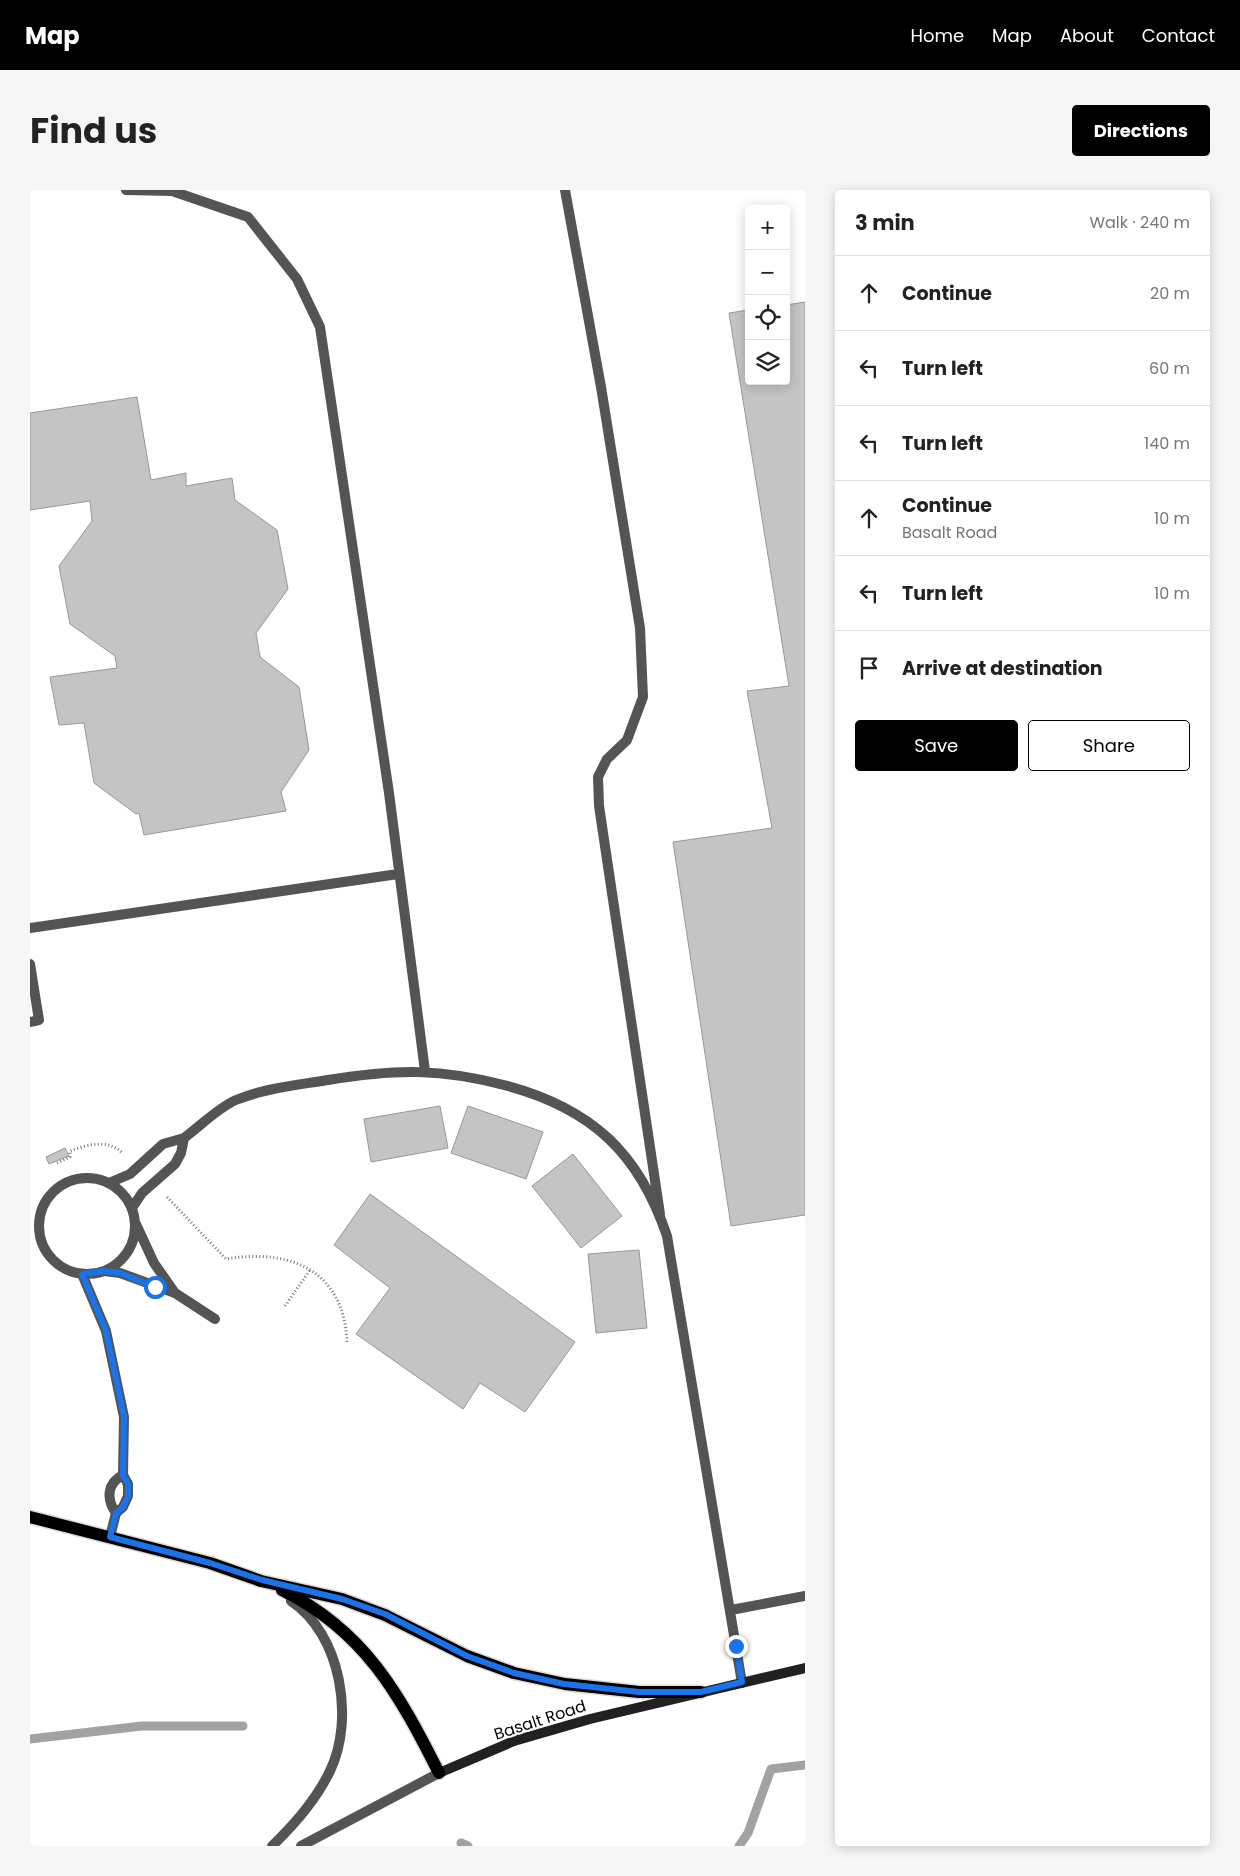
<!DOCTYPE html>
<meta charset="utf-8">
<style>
body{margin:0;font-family:Poppins,sans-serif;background:#f6f6f6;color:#222}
.controls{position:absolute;right:15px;top:15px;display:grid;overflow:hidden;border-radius:5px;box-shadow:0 2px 12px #0003}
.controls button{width:45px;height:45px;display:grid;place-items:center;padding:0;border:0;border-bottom:1px solid #e0e0e0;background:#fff;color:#222;font:25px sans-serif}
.stop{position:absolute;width:15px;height:15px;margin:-11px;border:4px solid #1a73e8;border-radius:50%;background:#fff}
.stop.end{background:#1a73e8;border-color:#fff;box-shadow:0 1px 5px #0008}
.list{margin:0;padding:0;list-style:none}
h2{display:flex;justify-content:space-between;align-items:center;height:65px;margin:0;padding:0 20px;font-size:21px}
h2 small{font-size:16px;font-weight:400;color:#767676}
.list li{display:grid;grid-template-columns:32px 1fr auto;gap:15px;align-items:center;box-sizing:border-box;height:75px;padding:0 20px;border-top:1px solid #e0e0e0}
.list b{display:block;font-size:19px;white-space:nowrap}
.list p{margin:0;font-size:16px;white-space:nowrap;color:#767676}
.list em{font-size:16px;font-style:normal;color:#767676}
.actions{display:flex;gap:10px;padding:15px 20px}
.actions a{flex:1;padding:11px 0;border:1px solid #000;border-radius:5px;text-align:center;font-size:18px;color:#000}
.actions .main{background:#000;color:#fff}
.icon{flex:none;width:28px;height:28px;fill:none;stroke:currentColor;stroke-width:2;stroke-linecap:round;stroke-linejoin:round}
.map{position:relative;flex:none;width:775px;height:1656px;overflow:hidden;border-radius:5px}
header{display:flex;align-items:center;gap:30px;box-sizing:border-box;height:70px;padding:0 25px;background:#000;color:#fff}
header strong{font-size:24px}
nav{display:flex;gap:28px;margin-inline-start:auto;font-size:18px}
.intro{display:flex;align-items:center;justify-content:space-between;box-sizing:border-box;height:120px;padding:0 30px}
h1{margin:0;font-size:35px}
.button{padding:12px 22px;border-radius:5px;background:#000;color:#fff;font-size:18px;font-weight:700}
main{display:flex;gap:30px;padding:0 30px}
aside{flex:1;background:#fff;border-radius:5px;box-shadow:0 2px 12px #0003}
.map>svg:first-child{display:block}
</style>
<header>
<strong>Map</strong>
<nav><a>Home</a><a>Map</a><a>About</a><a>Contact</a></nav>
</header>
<div class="intro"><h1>Find us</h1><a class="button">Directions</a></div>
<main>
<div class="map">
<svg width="775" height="1656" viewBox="0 0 775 1656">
<rect width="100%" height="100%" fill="#fff"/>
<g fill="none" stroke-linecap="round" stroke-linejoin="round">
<path stroke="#a2a2a2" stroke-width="9" d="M0 1549 112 1536H213
M431 1653 438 1656
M709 1656 718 1643 741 1579 775 1575"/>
</g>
<path fill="#c4c4c4" stroke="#989898" d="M775 112V1025L701 1036 643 652 742 638 717 501 759 496 699 123 719 120V191H756V115Z
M107 207 121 290 156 283V296L202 288 205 310 247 340 258 399 226 443 230 467 269 497 279 560 251 602 256 621 114 645 109 623 106 624 64 593 54 533 29 535 20 487 87 478 85 466 40 434 29 376 62 331 60 311 0 320V223Z
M410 916 418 958 341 972 334 929Z
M438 916 513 942 496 989 421 963Z
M35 958 39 966 19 974 16 967Z
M543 964 592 1026 551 1058 502 996Z
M340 1004 545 1152 495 1222 450 1193 433 1219 326 1144 360 1098 304 1055Z
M609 1060 617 1138 566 1143 558 1064Z"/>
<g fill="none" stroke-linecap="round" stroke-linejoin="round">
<defs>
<path id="primary" d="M0 1327 180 1373 231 1391 312 1409 355 1425 437 1466 484 1483 535 1494 609 1502H671
M252 1400C335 1441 369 1504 409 1583"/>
</defs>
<use href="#primary" stroke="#dbdbdb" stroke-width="15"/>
<path stroke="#767676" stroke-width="3" stroke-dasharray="1 2.5" stroke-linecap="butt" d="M27 973 40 967V961C57 955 79 948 93 964
M137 1007 196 1069C261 1058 314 1081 317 1152
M255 1116 280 1080"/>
<path stroke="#545454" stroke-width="10" d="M96 0 142 1 218 27 267 89 290 137 359 603 395 881
M535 0 571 197 610 438 613 507 597 550 577 569 568 587 569 616 630 1024
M0 738 368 684
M0 774 9 830 0 832
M154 948C169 937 189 917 206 910 235 898 268 895 298 890 366 879 411 878 478 896 562 919 609 963 637 1046L712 1493
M9 1036a48 48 0 1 1 96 0a48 48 0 1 1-96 0Z
M79 993 100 984 133 954 154 948 151 963 145 974 112 1003 102 1018
M106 1034 124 1073 145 1103
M74 1081 90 1083 145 1103 185 1129
M52 1084 76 1141 94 1227 93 1285
M80 1347 86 1323 93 1317 98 1306V1294L93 1285C77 1293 76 1309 86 1323
M701 1420 775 1406
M242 1656C265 1634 286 1610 300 1581 325 1529 311 1444 261 1411
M271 1656 409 1583"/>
<path stroke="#212121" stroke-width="10" d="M409 1583 484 1551 560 1529 775 1478"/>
<use href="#primary" stroke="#000" stroke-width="12"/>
</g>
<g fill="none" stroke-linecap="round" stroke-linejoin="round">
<path stroke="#1a73e8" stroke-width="6" d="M125 1097 90 1083 74 1081 52 1084 76 1141 94 1227 93 1285 98 1294V1306L93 1317 86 1323 80 1347 180 1373 232 1390 312 1409 355 1424 437 1466 484 1483 534 1494 609 1502H671L712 1492 706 1456"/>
</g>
<g text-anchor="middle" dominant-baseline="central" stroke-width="4" stroke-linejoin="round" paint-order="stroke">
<g font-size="16" fill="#000" stroke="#fff">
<text transform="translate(510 1530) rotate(-18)">Basalt Road</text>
</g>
</g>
</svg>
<div class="controls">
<button>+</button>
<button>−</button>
<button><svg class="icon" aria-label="locate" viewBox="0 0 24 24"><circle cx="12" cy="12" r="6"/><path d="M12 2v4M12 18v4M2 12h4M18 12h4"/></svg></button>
<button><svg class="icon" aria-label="layers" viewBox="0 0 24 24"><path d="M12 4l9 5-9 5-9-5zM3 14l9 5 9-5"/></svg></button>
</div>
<div class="stop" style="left:125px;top:1097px"></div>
<div class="stop end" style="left:706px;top:1456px"></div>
</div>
<aside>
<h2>3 min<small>Walk · 240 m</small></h2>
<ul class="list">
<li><svg class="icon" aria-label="ahead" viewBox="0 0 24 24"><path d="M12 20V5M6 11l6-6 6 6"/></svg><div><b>Continue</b></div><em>20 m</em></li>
<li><svg class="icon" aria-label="left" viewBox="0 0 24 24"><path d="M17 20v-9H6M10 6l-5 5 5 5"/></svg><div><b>Turn left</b></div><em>60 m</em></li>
<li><svg class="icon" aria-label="left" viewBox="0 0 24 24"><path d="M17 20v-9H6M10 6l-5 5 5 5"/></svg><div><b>Turn left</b></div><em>140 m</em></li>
<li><svg class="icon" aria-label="ahead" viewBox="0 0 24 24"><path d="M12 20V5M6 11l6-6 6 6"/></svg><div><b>Continue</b><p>Basalt Road</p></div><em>10 m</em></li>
<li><svg class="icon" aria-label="left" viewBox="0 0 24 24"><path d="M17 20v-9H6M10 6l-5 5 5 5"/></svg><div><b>Turn left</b></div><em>10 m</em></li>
<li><svg class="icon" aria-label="arrive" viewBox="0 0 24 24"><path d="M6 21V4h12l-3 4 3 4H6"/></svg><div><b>Arrive at destination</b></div></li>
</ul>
<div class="actions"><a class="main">Save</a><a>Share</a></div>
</aside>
</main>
